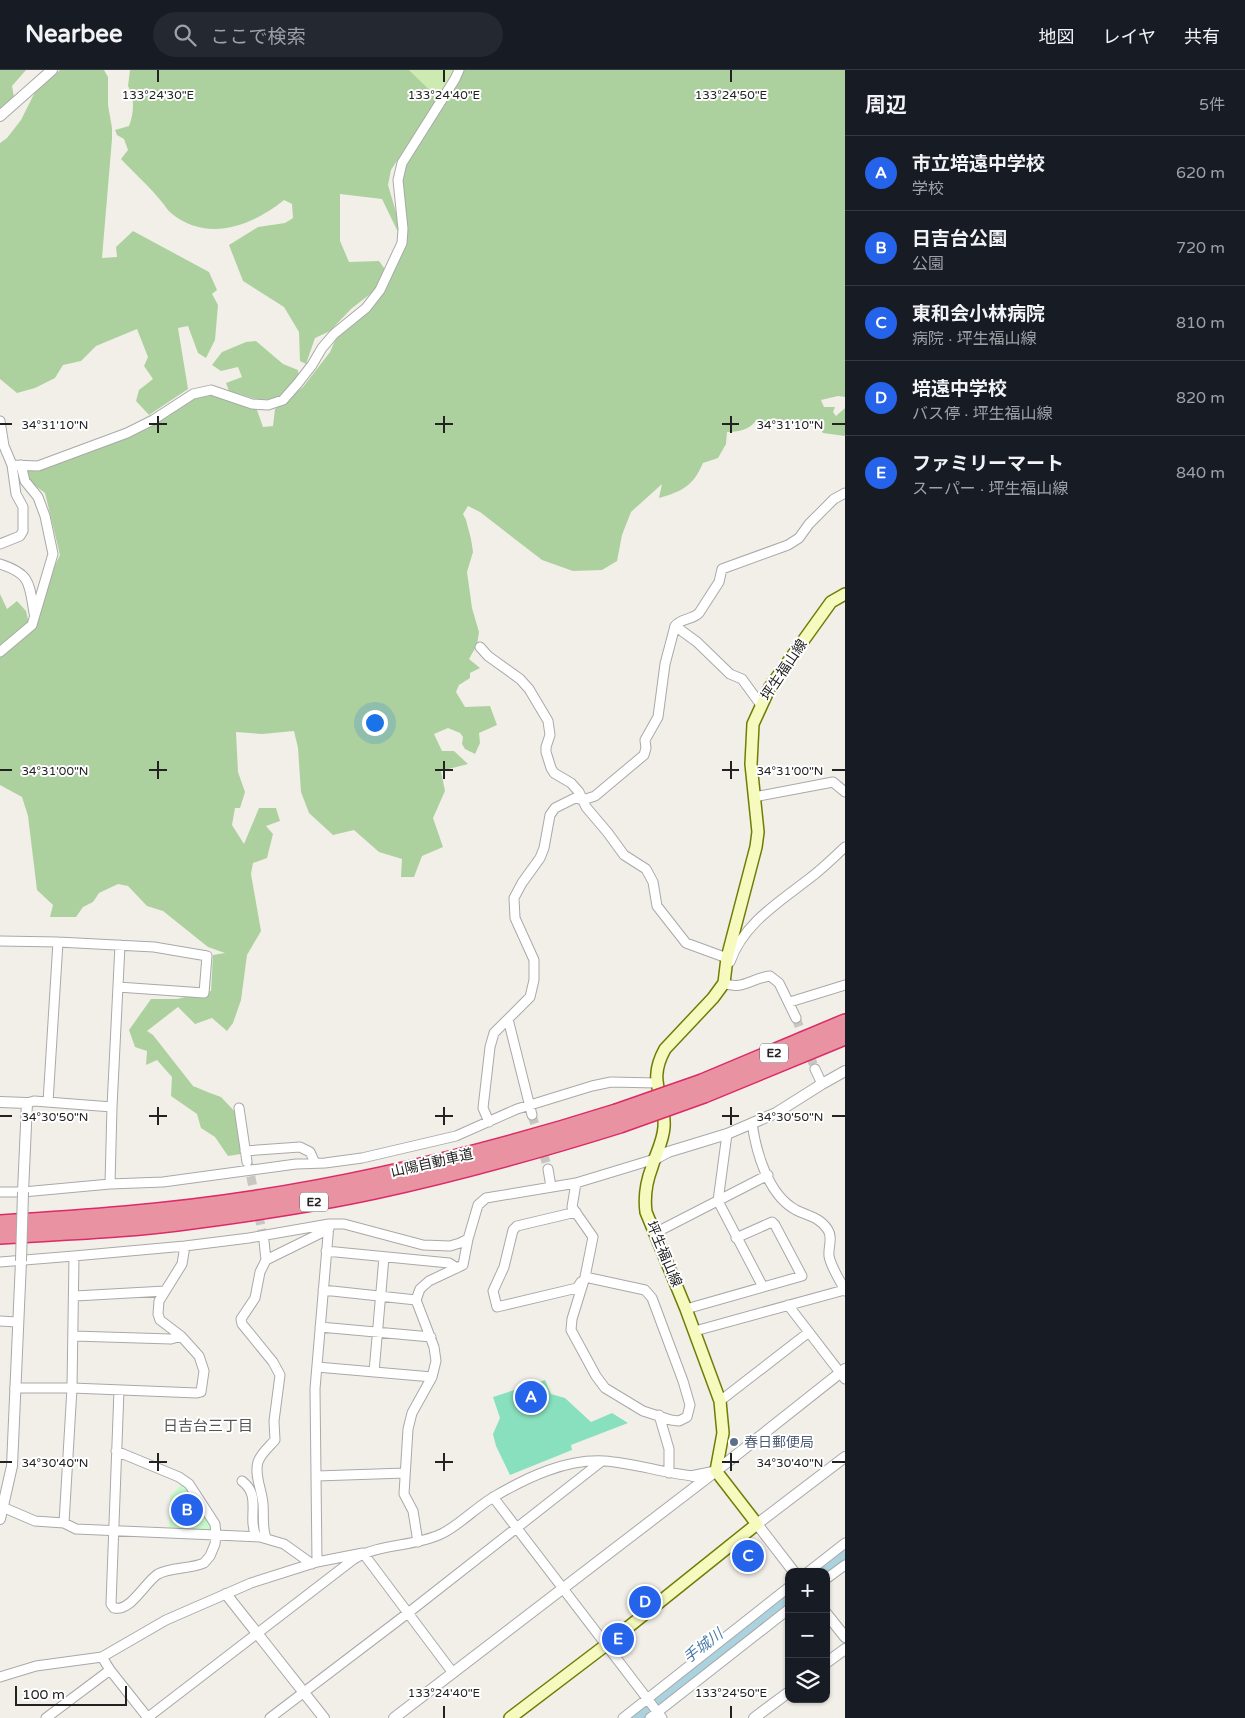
<!DOCTYPE html>
<html lang="ja">
<meta charset="utf-8">
<style>
body{margin:0;font-family:"Varela Round","Noto Sans JP",sans-serif;background:#242831;color:#f1f3f6}
.controls{position:absolute;right:15px;bottom:15px;display:grid;overflow:hidden;border-radius:10px;box-shadow:0 1px 4px #0004}
.controls button{width:45px;height:45px;display:grid;place-items:center;padding:0;border:0;border-bottom:1px solid #363941;background:#171b24;color:#f1f3f6;font:25px sans-serif}
.scale{position:absolute;left:15px;bottom:12px;width:112px;box-sizing:border-box;padding-left:5px;border:2px solid #222;border-top:0;font-size:14px;line-height:18px;white-space:nowrap;color:#222;-webkit-text-stroke:4px #fff;paint-order:stroke}
.you{position:absolute;left:374px;top:652px;width:18px;height:18px;margin:-12px;border:4px solid #fff;border-radius:50%;background:#1a73e8;box-shadow:0 0 0 8px #1a73e833}
.badge{display:grid;place-items:center;width:32px;height:32px;border-radius:50%;background:#2563eb;color:#fff;font-size:16px;font-weight:700}
.pin{position:absolute;translate:-50% -50%;border:2px solid #fff;box-shadow:0 1px 5px #0006}
.list{margin:0;padding:0;list-style:none}
h2{display:flex;justify-content:space-between;align-items:center;height:65px;margin:0;padding:0 20px;font-size:21px}
h2 small{font-size:16px;font-weight:400;color:#9ea1a6}
.list li{display:grid;grid-template-columns:32px 1fr auto;gap:15px;align-items:center;box-sizing:border-box;height:75px;padding:0 20px;border-top:1px solid #363941}
.list b{display:block;font-size:19px;white-space:nowrap}
.list p{margin:0;font-size:16px;white-space:nowrap;color:#9ea1a6}
.list em{font-size:16px;font-style:normal;color:#9ea1a6}
.icon{flex:none;width:28px;height:28px;fill:none;stroke:currentColor;stroke-width:2;stroke-linecap:round;stroke-linejoin:round}
.map{position:relative;flex:none;width:845px;height:1648px;overflow:hidden}
header{display:flex;align-items:center;gap:30px;box-sizing:border-box;height:70px;padding:0 25px;background:#171b24;border-bottom:1px solid #363941}
header strong{font-size:24px}
nav{display:flex;gap:28px;margin-inline-start:auto;font-size:18px}
.search{width:350px;height:45px;background:#242831;display:flex;align-items:center;gap:12px;box-sizing:border-box;padding:0 18px;border-radius:28px;color:#9ea1a6;font-size:19px}
main{display:flex}
aside{flex:1;background:#171b24}
.map>svg:first-child{display:block}
</style>
<header>
<strong>Nearbee</strong>
<div class="search"><svg class="icon" aria-label="search" viewBox="0 0 24 24"><circle cx="10" cy="10" r="6"/><path d="M15 15l6 6"/></svg>ここで検索</div>
<nav><a>地図</a><a>レイヤ</a><a>共有</a></nav>
</header>
<main>
<div class="map">
<svg width="845" height="1648" viewBox="0 0 845 1648">
<rect width="100%" height="100%" fill="#f2efe9"/>
<path fill="#cdebb0" d="M409 0H454L438 28Z"/>
<path fill="#add19e" d="M0 0H26L12 16 14 27 0 39Z
M60 0H104L108 7V35L112 58V69L102 188 117 187 116 177 133 161 209 202 217 220 212 224 218 235 215 270 206 288 198 283 188 256 178 258 188 319 149 345 136 331 139 320 153 309 144 296 148 287 137 259 96 276 81 291 63 295 55 308 35 318 17 323 0 309V73L7 68 21 50 35 22Z
M130 0H409L438 28 391 100 388 115 401 159 397 160 382 129 340 124V171L349 192 379 191 387 202 374 221 351 239 330 261 315 268 306 294 300 291 299 262 284 237 243 211 229 175 258 157 285 153 293 148 292 134 284 130C252 156 207 173 171 143 167 140 165 135 161 131 149 116 134 103 121 89L128 80 124 69 117 65 115 60 129 56C134 43 135 28 128 16Z
M462 0H845V327L838 326 821 330 824 337H835L833 342 836 346 845 338V366L823 363 819 357 755 352C748 360 738 362 727 362L726 374 718 388 703 393C693 416 683 421 659 428L662 414 631 442 622 465 617 491 602 500 573 501 542 490 480 442 468 436 463 444 466 450 471 469 473 482 467 502 472 538 479 562 477 575 469 589 480 598 470 603V608L459 615 456 622 465 637 490 636 497 655 479 663 480 673 475 684 465 679 462 674 463 667 460 663 448 658 434 664 442 681H454L468 694 441 701 445 721 433 748 443 777 422 786 414 807H401L402 789 379 782 354 760 333 765 309 743 301 722 298 678 294 661 262 664 236 662 238 702 245 722 240 738H235L232 755 244 774 259 738H276L280 751 266 756 273 764 267 788 253 793 251 804 261 861 247 885 241 930 233 953 227 961 212 948 195 954 178 937 147 961 153 965 193 1016 210 1023 221 1027 238 1045 241 1084 228 1086 215 1067 201 1058 197 1044 171 1026 172 1007 157 990 146 995 147 981 135 977 129 960 151 929H177L211 921 213 885 225 883 208 877 163 841 147 836 128 816 118 814 99 823 93 832 83 837 76 847H50L53 835 37 820 28 746 22 727 0 715V524L7 539 17 531 26 541 30 558 37 552 48 510 60 485 45 423 30 412 27 401 101 377 151 356 192 327 212 323 257 340 263 357 273 356 275 339 303 317 330 282 337 266 340 262 358 250 368 240 405 174 402 110 405 94Z
M256 271 283 294 298 300 299 308 277 329 259 330 229 321 226 313 242 307 238 297 221 301 212 295 222 282 246 272Z"/>
<path fill="#c8facc" d="M181 1415H188L207 1441 215 1464 169 1461 170 1426Z"/>
<path fill="#88e0be" d="M545 1310 551 1324 565 1328 591 1352 612 1343 628 1353 571 1375 572 1380 510 1405 496 1376 493 1364 500 1348 493 1327Z"/>
<g fill="none" stroke-linecap="round" stroke-linejoin="round">
<path stroke="#aad3df" stroke-width="14" d="M823 1502 845 1485
M638 1648 789 1529"/>
<path stroke="#c8c6c1" stroke-width="9" stroke-dasharray="9 4.5" stroke-linecap="butt" d="M796 948 815 999
M532 1045 548 1099
M248 1093 264 1171"/>
<defs>
<path id="minor" d="M0 351 4 376 12 395 38 396 127 363 153 350 193 324 211 320 252 334 268 335 283 330 298 313 312 295 322 278 334 264 366 238 380 220 402 173 403 159 398 110 402 93 455 9 459 0
M0 474 20 466 23 461V437L16 424 12 395
M0 494C31 504 29 513 34 543
M675 556 697 572 730 604 742 609 761 635
M480 577 488 586 520 609 529 619 548 651 550 665 546 677V682L551 698 554 703 571 713 579 722 586 737 608 763 624 785 646 799 653 812 657 836 686 873 727 888
M0 582 32 555 53 484 45 446 38 427 25 411 21 395
M754 727 833 712 845 722
M0 871 58 872 154 877 207 886 204 923 118 917
M730 892C743 854 779 832 810 808 822 799 833 788 845 777
M724 913C741 921 752 908 770 906L779 913 796 948
M790 932 845 915
M508 949 532 1045
M815 999 822 1014
M48 1032 58 872
M27 1033 34 1031 112 1037
M239 1038 247 1092
M489 1052 483 1038 490 977 494 963 530 927 534 910V890L515 848 514 828 522 813 540 788 544 778 550 745 555 738 575 728 583 730 595 726 644 685 646 678 645 670 658 647 665 594 675 556C681 548 692 550 699 543L719 512 722 499 788 475 799 468 809 454 834 429 845 423
M752 1053C756 1082 768 1125 796 1140 808 1146 820 1147 828 1160 833 1168 828 1177 829 1186 831 1198 841 1211 845 1221
M727 1064 718 1131 763 1217
M245 1081 300 1077 310 1082 315 1093
M548 1099 551 1117
M576 1113 572 1137 593 1167 585 1207 572 1249 571 1260 596 1306 605 1318 643 1341 671 1350 679 1351 687 1347 690 1335 683 1311 652 1228 645 1220 585 1207
M110 1114 112 1037 120 875
M0 1122H23L110 1114 163 1112 296 1094 325 1093 362 1088 456 1066 517 1039 592 1016 611 1012 656 1013
M576 1142 517 1156 513 1160 504 1197 493 1221 497 1237 577 1218 581 1212
M655 1163 768 1105
M264 1171 266 1190 260 1202 255 1228 241 1249 242 1254 273 1292 280 1305 274 1351 275 1370C269 1377 261 1383 258 1392 254 1405 262 1420 263 1434 264 1446 262 1457 266 1468
M326 1181 449 1193 457 1198
M266 1190 329 1159
M0 1192 74 1186 185 1176 249 1168 329 1154H344L423 1175 450 1176 460 1173 468 1169 478 1135 486 1128 576 1113 655 1089
M323 1220 416 1230
M75 1226 165 1221
M788 1235 845 1309
M686 1239 802 1206 775 1155 772 1152 736 1168
M0 1251 17 1252
M320 1257 431 1267
M695 1261 844 1220
M73 1266 171 1269 181 1266
M317 1297 432 1307
M374 1302 384 1187
M15 1318H72L197 1323 201 1322 204 1301 199 1286 181 1266 160 1250 158 1244 159 1231 182 1194 185 1176
M720 1331 809 1262
M659 1345 669 1379V1403
M116 1381 179 1407 189 1414 215 1454 216 1465 215 1474 210 1486 204 1493C191 1499 170 1497 158 1504 145 1512 131 1542 114 1538L111 1534 119 1320
M317 1406 405 1403
M242 1411C262 1426 247 1447 256 1466
M493 1427 662 1648
M0 1436 35 1451 64 1453 76 1459 260 1467 284 1474 312 1494
M64 1453 72 1318 74 1186
M418 1472 413 1441 404 1424 408 1359 412 1343 432 1307 436 1291 434 1277 416 1230 420 1219 429 1211 463 1195 468 1169
M317 1492 315 1319 329 1154
M808 1502 845 1473
M826 1509 845 1495
M0 1607 36 1596 102 1587
M46 1648 110 1600
M147 1648 354 1489C380 1473 414 1477 441 1464 459 1456 478 1435 497 1425 528 1407 566 1389 604 1391 634 1393 663 1403 693 1406
M148 1648 110 1600 102 1587 166 1550 251 1513 317 1492 363 1483 453 1603
M270 1648 408 1543 602 1391
M623 1648 789 1517
M650 1648 789 1539"/>
<path id="tertiary" d="M0 46 52 0
M0 1032 27 1033 23 1122
M655 1089 668 1082 727 1064 776 1043 822 1014 845 1001
M693 1406 713 1402
M0 1449 12 1396 21 1191
M794 1502 757 1454 845 1387
M226 1524 324 1648
M826 1543 845 1567
M826 1593 845 1579
M394 1648 716 1401 845 1299
M754 1648 789 1622"/>
<path id="secondary" d="M510 1648 606 1575 757 1454 716 1401 723 1363 720 1331 686 1239 646 1142C644 1127 647 1110 652 1097 656 1083 663 1072 664 1057 666 1025 646 1013 665 979L713 928 724 913 727 888 756 777 758 762 751 694 753 654 770 617 831 532 845 524"/>
<path id="motorway" d="M702 1012 845 952
M704 1025 845 967
M0 1153C84 1148 169 1142 252 1129 376 1110 496 1080 616 1042
M0 1166C64 1162 129 1160 192 1151 253 1143 315 1134 375 1121 458 1103 540 1080 620 1055"/>
</defs>
<use href="#minor" stroke="#a9a9a9" stroke-width="11"/>
<use href="#tertiary" stroke="#a9a9a9" stroke-width="12"/>
<use href="#secondary" stroke="#707d05" stroke-width="14"/>
<use href="#motorway" stroke="#dc2a67" stroke-width="18"/>
<use href="#minor" stroke="#fff" stroke-width="9"/>
<use href="#tertiary" stroke="#fff" stroke-width="10"/>
<use href="#secondary" stroke="#f7fabf" stroke-width="11"/>
<use href="#motorway" stroke="#e892a2" stroke-width="15"/>
<defs>
<path id="tertiary-bridge" d="M21 1191 23 1122"/>
<path id="motorway-bridge" d="M616 1042 702 1012
M620 1055 704 1025"/>
</defs>
<use href="#tertiary-bridge" stroke="#a9a9a9" stroke-width="12" stroke-linecap="butt"/>
<use href="#motorway-bridge" stroke="#dc2a67" stroke-width="18" stroke-linecap="butt"/>
<use href="#tertiary-bridge" stroke="#fff" stroke-width="10"/>
<use href="#motorway-bridge" stroke="#e892a2" stroke-width="15"/>
</g>
<path fill="none" stroke="#222" stroke-width="2" d="M158 0V12M444 0V12M731 0V12M158 346V363M444 346V363M731 346V363M0 354H12M149 354H167M435 354H453M722 354H739M832 354H845M158 691V709M444 691V709M731 691V709M0 700H12M149 700H167M435 700H453M722 700H739M832 700H845M158 1037V1055M444 1037V1055M731 1037V1055M0 1046H12M149 1046H167M435 1046H453M722 1046H739M832 1046H845M158 1383V1401M444 1383V1401M731 1383V1401M0 1392H12M149 1392H167M435 1392H453M722 1392H739M832 1392H845M444 1636V1648M731 1636V1648"/>
<circle fill="#5c6f8a" stroke="#fff" stroke-width="2" cx="734" cy="1372" r="5"/>
<g text-anchor="middle" dominant-baseline="central" stroke-width="4" stroke-linejoin="round" paint-order="stroke">
<g fill="#fff" stroke="#646464" stroke-width="1">
<rect x="760" y="973.5" width="28" height="19" rx="4"/>
<rect x="300" y="1122.5" width="28" height="19" rx="4"/>
</g>
<g font-size="12" font-weight="bold" fill="#222">
<text x="774" y="983">E2</text>
<text x="314" y="1132">E2</text>
</g>
<g font-size="14" fill="#222" stroke="#fff">
<text transform="translate(784 600) rotate(-56)">坪生福山線</text>
<text transform="translate(432 1093) rotate(-13)">山陽自動車道</text>
<text transform="translate(664 1184) rotate(67)">坪生福山線</text>
</g>
<g font-size="14" fill="#4e5e75" stroke="#fff" text-anchor="start">
<text x="744" y="1372">春日郵便局</text>
</g>
<g font-size="15" fill="#555" stroke="#fff">
<text x="208" y="1356">日吉台三丁目</text>
</g>
<g font-size="15" font-style="italic" fill="#4a7aab" stroke="#fff">
<text transform="translate(703 1576) rotate(-38)">手城川</text>
</g>
</g>
<g font-size="12" text-anchor="middle" fill="#222" stroke="#fff" stroke-width="4" stroke-linejoin="round" paint-order="stroke">
<text x="158" y="29">133°24'30"E</text>
<text x="444" y="29">133°24'40"E</text>
<text x="731" y="29">133°24'50"E</text>
<text x="55" y="359">34°31'10"N</text>
<text x="790" y="359">34°31'10"N</text>
<text x="55" y="705">34°31'00"N</text>
<text x="790" y="705">34°31'00"N</text>
<text x="55" y="1051">34°30'50"N</text>
<text x="790" y="1051">34°30'50"N</text>
<text x="55" y="1397">34°30'40"N</text>
<text x="790" y="1397">34°30'40"N</text>
<text x="444" y="1627">133°24'40"E</text>
<text x="731" y="1627">133°24'50"E</text>
</g>
</svg>
<div class="controls">
<button>+</button>
<button>−</button>
<button><svg class="icon" aria-label="layers" viewBox="0 0 24 24"><path d="M12 4l9 5-9 5-9-5zM3 14l9 5 9-5"/></svg></button>
</div>
<div class="scale">100 m</div>
<div class="you"></div>
<div class="pin badge" style="left:531px;top:1327px">A</div>
<div class="pin badge" style="left:187px;top:1440px">B</div>
<div class="pin badge" style="left:748px;top:1486px">C</div>
<div class="pin badge" style="left:645px;top:1532px">D</div>
<div class="pin badge" style="left:618px;top:1569px">E</div>
</div>
<aside>
<h2>周辺<small>5件</small></h2>
<ul class="list">
<li><span class="badge">A</span><div><b>市立培遠中学校</b><p>学校</p></div><em>620 m</em></li>
<li><span class="badge">B</span><div><b>日吉台公園</b><p>公園</p></div><em>720 m</em></li>
<li><span class="badge">C</span><div><b>東和会小林病院</b><p>病院 · 坪生福山線</p></div><em>810 m</em></li>
<li><span class="badge">D</span><div><b>培遠中学校</b><p>バス停 · 坪生福山線</p></div><em>820 m</em></li>
<li><span class="badge">E</span><div><b>ファミリーマート</b><p>スーパー · 坪生福山線</p></div><em>840 m</em></li>
</ul>
</aside>
</main>
